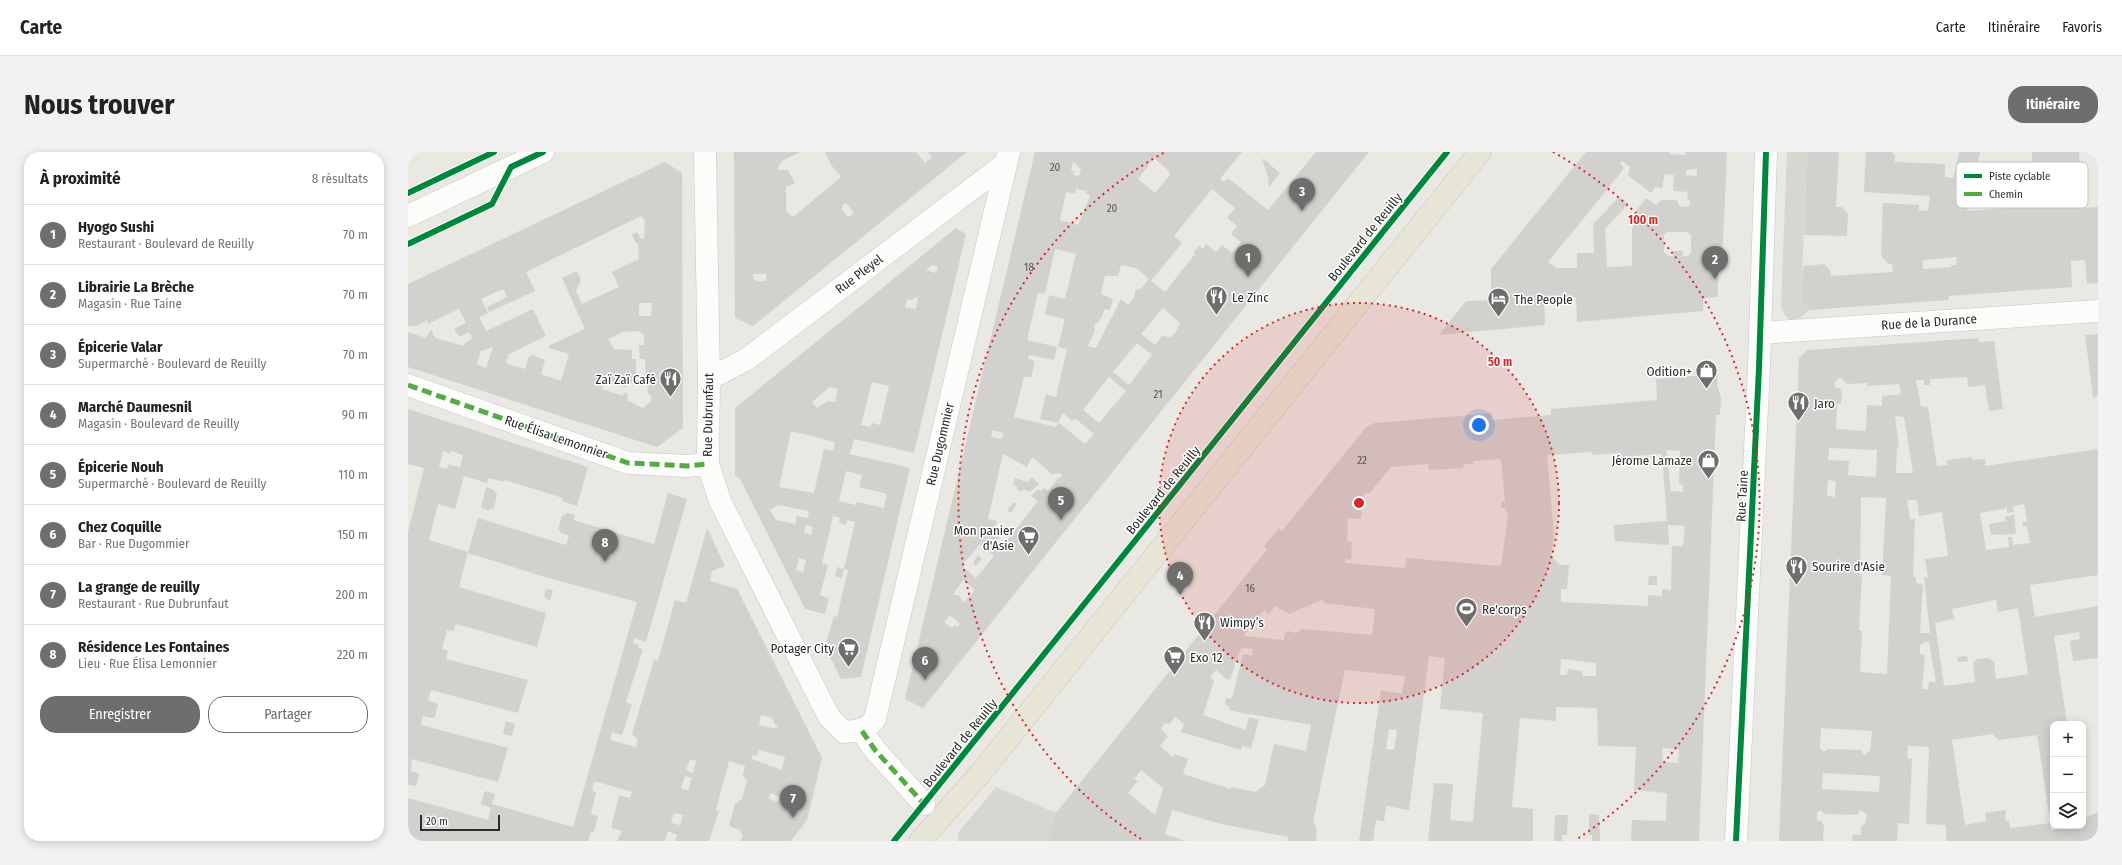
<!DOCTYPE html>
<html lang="fr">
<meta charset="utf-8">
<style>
body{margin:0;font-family:"Fira Sans Condensed",sans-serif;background:#f2f2f2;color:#222}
.controls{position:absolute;right:12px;bottom:12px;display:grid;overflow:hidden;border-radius:8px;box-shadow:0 2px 10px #0003}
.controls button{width:36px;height:36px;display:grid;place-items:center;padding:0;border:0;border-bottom:1px solid #e0e0e0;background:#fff;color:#222;font:20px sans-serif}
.scale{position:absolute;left:12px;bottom:10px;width:80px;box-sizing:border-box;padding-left:4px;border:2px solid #2c2c2c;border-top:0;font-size:11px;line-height:14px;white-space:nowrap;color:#2c2c2c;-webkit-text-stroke:3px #fff;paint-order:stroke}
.you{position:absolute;left:1071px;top:273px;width:14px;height:14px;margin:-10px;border:3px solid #fff;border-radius:50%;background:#1a73e8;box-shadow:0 0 0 6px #1a73e833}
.badge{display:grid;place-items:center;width:26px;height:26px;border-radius:50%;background:#6e6e6c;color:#fff;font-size:13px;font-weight:700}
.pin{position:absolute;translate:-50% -33px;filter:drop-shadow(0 1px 2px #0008)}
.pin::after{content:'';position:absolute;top:21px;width:14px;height:12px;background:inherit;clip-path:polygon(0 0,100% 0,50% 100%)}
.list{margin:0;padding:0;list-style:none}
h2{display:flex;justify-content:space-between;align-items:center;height:52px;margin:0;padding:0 16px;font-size:17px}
h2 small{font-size:13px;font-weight:400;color:#767676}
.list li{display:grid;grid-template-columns:26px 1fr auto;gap:12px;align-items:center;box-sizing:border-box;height:60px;padding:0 16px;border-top:1px solid #e0e0e0}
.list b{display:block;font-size:15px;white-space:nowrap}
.list p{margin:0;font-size:13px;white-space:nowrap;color:#767676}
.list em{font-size:13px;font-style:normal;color:#767676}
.actions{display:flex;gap:8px;padding:12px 16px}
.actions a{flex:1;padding:9px 0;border:1px solid #6e6e6c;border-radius:16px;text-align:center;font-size:14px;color:#6e6e6c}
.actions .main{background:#6e6e6c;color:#fff}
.icon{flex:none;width:22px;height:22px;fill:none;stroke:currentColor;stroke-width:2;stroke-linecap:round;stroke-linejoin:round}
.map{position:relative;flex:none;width:1690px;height:689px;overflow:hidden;border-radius:16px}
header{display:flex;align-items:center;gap:24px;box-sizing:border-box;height:56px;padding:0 20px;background:#fff;border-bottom:1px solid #e0e0e0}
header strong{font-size:19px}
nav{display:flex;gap:22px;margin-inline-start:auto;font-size:14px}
.intro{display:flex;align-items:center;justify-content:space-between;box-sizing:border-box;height:96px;padding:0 24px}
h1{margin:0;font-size:28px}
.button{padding:10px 18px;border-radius:16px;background:#6e6e6c;color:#fff;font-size:14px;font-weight:700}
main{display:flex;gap:24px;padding:0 24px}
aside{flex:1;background:#fff;border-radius:16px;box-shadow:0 2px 10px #0003}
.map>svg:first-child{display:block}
</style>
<header>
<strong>Carte</strong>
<nav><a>Carte</a><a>Itinéraire</a><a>Favoris</a></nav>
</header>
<div class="intro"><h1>Nous trouver</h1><a class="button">Itinéraire</a></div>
<main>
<aside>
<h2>À proximité<small>8 résultats</small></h2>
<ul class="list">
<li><span class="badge">1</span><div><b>Hyogo Sushi</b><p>Restaurant · Boulevard de Reuilly</p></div><em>70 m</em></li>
<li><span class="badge">2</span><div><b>Librairie La Brèche</b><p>Magasin · Rue Taine</p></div><em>70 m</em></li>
<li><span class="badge">3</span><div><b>Épicerie Valar</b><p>Supermarché · Boulevard de Reuilly</p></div><em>70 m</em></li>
<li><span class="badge">4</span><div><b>Marché Daumesnil</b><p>Magasin · Boulevard de Reuilly</p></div><em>90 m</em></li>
<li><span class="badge">5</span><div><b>Épicerie Nouh</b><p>Supermarché · Boulevard de Reuilly</p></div><em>110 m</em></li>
<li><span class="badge">6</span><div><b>Chez Coquille</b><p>Bar · Rue Dugommier</p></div><em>150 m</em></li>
<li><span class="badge">7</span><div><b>La grange de reuilly</b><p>Restaurant · Rue Dubrunfaut</p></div><em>200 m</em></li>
<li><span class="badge">8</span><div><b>Résidence Les Fontaines</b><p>Lieu · Rue Élisa Lemonnier</p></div><em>220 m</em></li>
</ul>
<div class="actions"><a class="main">Enregistrer</a><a>Partager</a></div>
</aside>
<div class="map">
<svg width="1690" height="689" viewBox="0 0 1690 689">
<rect width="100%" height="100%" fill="#eae8e2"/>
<path fill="#d8d6d0" d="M1379 0H1399L1393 149 1402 158 1385 171 1375 161 1373 154Z
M588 635 648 661 639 689H550V681Z"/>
<path fill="#d3d1cd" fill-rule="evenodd" d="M326 0H392L374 9 369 18H380L387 31 378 35V59L385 65 433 25 424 14 417 0H508L517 11 524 5 520 0H559L345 174 327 166ZM438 51 446 61 442 64H439L434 58V54ZM345 122H358V129H350L345 127Z
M627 0H834L812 27 816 30 820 26 860 58 908 0H961L515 556 497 547ZM746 6 760 18 762 23 747 41 730 27ZM665 10 673 17 671 24 665 23 666 19H663ZM668 37 678 39V41L682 44 670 73 652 68 658 40 667 42ZM804 37 827 56 819 66 829 74 823 82 833 90 824 101 814 93 808 100 798 92 795 97 791 94 786 100 787 102 757 140 743 129 774 91 766 84ZM647 97 668 102 657 147 641 143 637 162 657 167 650 195 659 197 648 245 638 242 632 267 650 271 648 275 606 265 616 225H623L627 209 620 207 621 203 646 208 649 195 619 188 630 141 637 142ZM713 113 728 116 741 127 733 137 727 138V144L720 153 713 147 688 196 680 194 687 178 686 174 694 165 696 157 702 158 705 147 693 142 697 124H710ZM755 156 772 171 769 178 764 185 754 184 747 193 733 182ZM729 191 744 203 721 233 705 220ZM701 225 718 239 691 271 675 258ZM655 261 664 269 668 267 686 282 677 292 650 270ZM585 278 595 281 594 287 583 285ZM595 302 619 315 624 305 644 322 653 321 654 325 650 326 640 339 636 336 633 339 630 337 623 344 630 349 594 395 588 390 594 383 585 376 590 369 580 367ZM572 392 586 404 568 426 555 415 556 411ZM555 428 567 438 555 451 552 444 545 442ZM542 463 552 472 550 475 547 473 544 476 536 470Z
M1178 0H1262L1261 2 1277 3 1278 0H1319L1314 112H1310V145L1295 146V159L1169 170 1168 145 1136 146 1137 173 1031 183 1058 149 1083 148V117ZM1214 9 1222 15 1220 23 1243 41 1247 35 1254 36 1257 22 1266 23 1265 38 1266 39 1280 40 1279 47 1283 50 1280 55 1271 54 1270 50 1268 48H1253L1248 53 1238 46 1228 59V71L1225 70V76H1224V114L1199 115 1197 77 1220 52 1211 45 1185 72 1186 101H1169V116H1148L1140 110 1215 18V14L1212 12ZM1283 17H1289V24L1278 23V19ZM1259 80H1279L1283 83V100L1280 104H1275V99H1265V104H1260L1256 100V83Z
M1399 0H1431L1428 55H1434L1440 62 1439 84 1396 83Z
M1458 0H1484L1487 4V10L1537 12V25L1545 26 1551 0H1572L1559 59 1625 54 1624 0H1671L1674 56 1690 55V131L1679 132 1677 108 1663 109 1664 135 1541 144 1540 148 1402 158 1393 149 1395 114 1416 112 1422 118 1423 124 1485 120 1484 112H1480L1473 104 1475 51 1511 53V58L1520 59 1522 44 1456 40ZM1549 105 1548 113H1543V115L1515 117V108Z
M854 6 872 21 861 35 860 25Z
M257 10 274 21 275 276 249 295 0 215V180L18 186 23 177 27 186 56 194 57 191 65 186 61 180 51 185 46 177 58 171 51 157 20 172 19 168 8 174H0V132ZM233 64 237 68 236 87H233L229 80 224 83 228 91H230L231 107 204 120 211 135 174 152 168 139 173 128 169 119 154 126 177 177 142 193 141 196 161 202 153 229 133 222 137 208 124 203 121 205 117 217 97 211 101 202 138 184 125 157 78 179 71 165 80 161 73 147 95 137 99 145 79 155 81 160 127 139 118 120ZM231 151H244L243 164H231ZM231 179 236 183V193H231L232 207H237L238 229H234V233L239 234 240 241 243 244V249L235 256 219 248 220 242 216 240 215 244 194 237 196 228 217 235 228 227V207H224V198L206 197 200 187 215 180ZM85 195 78 216 69 212 73 199Z
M548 76 558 82 506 301 446 287 442 302 502 316 453 525 433 527 417 495 426 464 429 465 440 418 436 417 447 370 439 368 438 373 431 371 432 366 425 364 414 412 420 413 412 443 421 446 417 462 397 457 332 327 327 324V256ZM524 113 530 115 528 121 518 118ZM508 145H510L508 157 497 155 499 148H504ZM464 230 481 234 472 273 464 271 462 275 453 273ZM422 235 430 237 427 250 420 249 409 256 404 250ZM383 279 427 290 425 299 416 297 406 341 371 335ZM438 319 454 323 451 335 479 342 476 356 449 350 448 353 431 349ZM370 353 401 359 400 366 389 364 387 372 368 368 362 358ZM398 373 405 375 403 383 396 381ZM391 406 398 408 395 420 388 418Z
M1690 182V244L1685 245 1677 183Z
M1571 186V190L1586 189 1595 257 1581 259 1577 233 1560 235 1559 225 1522 227V233H1516V228H1508L1513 254 1520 255 1529 314 1539 313V308L1564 305V308L1577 307V314L1690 297V423L1622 433 1627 465 1690 454V506L1665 509 1662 489 1672 487 1671 480 1646 484 1659 572H1645V660L1641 661 1629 583 1591 588 1584 582 1544 588 1557 673 1578 669 1577 661 1598 658 1597 669 1601 668 1602 676 1642 671 1643 678 1653 674H1675V666L1690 660V689H1538V673L1518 672 1521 595 1500 594 1499 606 1504 607 1501 672 1490 671 1489 689H1444L1445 683H1453V675L1458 670 1459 663 1453 658 1449 663 1417 662 1412 658 1409 661V669H1413L1416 673 1415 689H1371L1391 206 1399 198ZM1432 225 1439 232 1459 231V234L1491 232 1493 242 1474 244V254L1459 253 1458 279 1428 277 1429 252H1433L1434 239 1432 238 1433 236H1427V230ZM1487 264 1496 265 1505 321H1488L1489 297 1491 295ZM1421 296 1469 298 1468 325 1440 323 1441 309 1420 308ZM1420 328 1428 329 1427 345 1419 344ZM1453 345 1478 346 1474 423 1483 424 1479 522 1452 520 1454 479 1451 478 1454 423H1452ZM1499 348H1509L1511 364 1534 360 1540 404 1517 407 1520 426 1516 425 1522 481H1512L1515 433 1508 431V425H1505L1507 367H1502ZM1616 352 1619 369 1614 370 1615 375 1619 374 1622 391 1605 393 1604 385H1600L1601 395 1578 398 1572 361 1596 357 1599 355V361L1606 360 1605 354ZM1588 448 1590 460 1610 456 1620 522 1588 527 1586 510 1581 506 1569 507 1565 512 1567 530 1536 534 1527 471 1546 467 1544 457ZM1517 490H1521L1528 530H1521L1520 537H1514L1517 503 1512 502V493ZM1413 576 1464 579 1462 599 1456 603 1453 598 1420 597 1416 600 1412 596ZM1415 621 1472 624 1471 640 1414 637Z
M1310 222 1309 233 1313 245 1312 263H1308L1291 689H1223L1224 668 1258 669 1259 641 1226 638 1228 595 1190 594 1189 556 1148 555V569L1112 566 1104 655 1125 657V689H1020L1026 631 1045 632 1042 668 1065 670 1075 561 1032 557 1037 506 1021 504 1001 658 978 654 976 669 968 668 965 689H951L973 538 994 542 997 524 937 518 905 670 909 677 908 689H879L880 685 813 672 764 658 757 682 777 689H639L648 661 859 397 856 394 871 376 874 379 959 274 967 271 1074 262 1083 261 1084 268 1143 263V257L1249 248 1248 227ZM1258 298 1272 299 1271 332 1275 333V340L1263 339ZM1184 300V303L1209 301V305L1254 302 1259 369 1206 373 1207 389 1261 393 1260 373 1277 374 1275 394H1264L1263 438 1254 437V444L1240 443V454L1153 450V437H1159L1161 413H1152L1143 403 1146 384 1139 303ZM1093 307 1097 349 1093 350V356H1097L1100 364 1093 414 998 406 997 416 937 411V407L943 408 944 390 939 389 940 366 953 367 955 344 958 340 961 342 983 315 1020 312 1021 318 1056 316 1055 312H1065V309ZM916 447 915 451 967 457 964 483 894 477 888 481 880 479 877 482 876 488 835 484 856 458 861 462 867 454 881 462ZM834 496 845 497 844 504 835 502 824 547 818 546 817 553 821 554 822 558 842 563V562L903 573 898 599 866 592 857 633 847 640 823 635V637L775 622 780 607 766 602 765 605 752 594 760 584 753 577 757 571 762 572 767 565 776 572 773 580 833 598 834 594 843 596 851 568 841 565 838 578 795 563 806 529 802 525 808 518 819 528 822 527 827 515 826 513ZM1153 507 1188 511V524H1174V519L1160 517 1159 523H1152ZM981 577 989 578 986 598 978 597ZM1254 596 1271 597 1270 611 1255 610ZM733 618 755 636 747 663 720 641 730 629 726 627Z
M0 257 180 315 169 354 154 349 155 346 97 328 96 330 81 326 79 331 56 324 47 357 30 352 21 388 60 400 51 435 138 461 129 495 48 472 45 479 39 478 34 497 40 499 38 507 120 528 110 561 23 538 20 548 30 552 27 565 24 566 15 564 13 573 100 596 90 630 4 607 3 619 10 621 11 623 8 634 0 633V380L16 316 0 312ZM35 299 42 302 43 299 55 303 52 316 40 312 39 317 31 315Z
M624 325 631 332 622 340 615 337 613 340 609 337V334L605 333 607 326 620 330Z
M78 335 86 338 89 343 86 356 80 358 73 356Z
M260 341 279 347 238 490 226 486 225 491 231 493 230 496 235 497 218 550 224 553 214 583 204 580 202 588 228 595 230 588 224 582 246 508 250 509 267 448 278 451 299 376 317 414 304 419 302 429 329 437 414 606 399 668 383 689H332L335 684 332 678 321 674 327 652 334 647 339 629 335 623 337 614 321 609 308 658 311 659 301 689H267L269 683 260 679 257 689H209L214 679 203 676 211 643 222 646 224 640 186 629 184 639 188 640 183 662 190 664 186 680 183 679 180 689H0V646L80 668 83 656 73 652 76 641 79 639 87 642 84 652 165 675 229 450 137 425 60 401 70 366 158 393 161 384 153 381 150 377 154 364 159 361 167 363 165 368 246 392ZM353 563 364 566 370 577 351 573ZM351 598 377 605 374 618 344 607V603L349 604ZM282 607 288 609 285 621 278 618ZM277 624 284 626 280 638 273 636ZM363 641 371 645 369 650 360 646ZM266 661 275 663 272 673 263 671Z
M606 350 609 352 603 361 599 358Z
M1606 363 1608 382 1583 383 1581 372 1598 369 1597 365Z
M570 403 574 407 568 414 565 411Z
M429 415 436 417 434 426 427 424Z
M1241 424H1249V433H1240Z
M140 437 145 438 142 449 136 445 138 438Z
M1559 504 1560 509 1550 510 1549 505Z
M98 569 107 572 104 584 95 582Z
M1181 662 1191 663 1192 689H1184V683H1181Z
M1147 663H1160L1159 683H1154V689H1146Z"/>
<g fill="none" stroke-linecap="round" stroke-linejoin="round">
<defs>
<path id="street" d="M297 0 301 227 300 312 312 349 421 565 436 580C450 579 458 579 467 567L601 0
M1352 181 1690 159
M301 227 339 207 598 11
M0 233 220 311 279 314 300 312
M454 579 467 598 516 652"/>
<path id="secondary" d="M0 64 135 0
M1328 689 1351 216 1358 0"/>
<path id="primary" d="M512 689 571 623 1072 0"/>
</defs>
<use href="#street" stroke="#c7c7c7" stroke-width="23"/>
<use href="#secondary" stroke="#c7c7c7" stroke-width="23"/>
<use href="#primary" stroke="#c6c5c2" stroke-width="23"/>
<use href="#street" stroke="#fcfcfb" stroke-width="22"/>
<use href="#secondary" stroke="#fcfcfb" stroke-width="22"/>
<use href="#primary" stroke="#e7e5d5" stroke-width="22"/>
<path stroke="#54ab44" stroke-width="5" stroke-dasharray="10 5" stroke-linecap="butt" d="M0 233 220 311 279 314 300 312
M454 579 467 598 516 652"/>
<defs>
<path id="cycleway" d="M0 41 86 0
M0 92 84 52 103 15 135 0
M486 689 1039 0
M1328 689 1351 216 1358 0"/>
</defs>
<use href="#cycleway" stroke="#fff" stroke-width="8"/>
<use href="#cycleway" stroke="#00873e" stroke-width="6"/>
</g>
<circle cx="951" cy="351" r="200" fill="#d62828" fill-opacity=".12"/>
<g fill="none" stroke="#d62828" stroke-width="2" stroke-dasharray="2 4">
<circle cx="951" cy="351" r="200"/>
<path d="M733 687A401 401 0 0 1 757 0M1145 0A401 401 0 0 1 1169 687"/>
</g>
<defs>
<symbol id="restaurant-pin" viewBox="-11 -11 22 30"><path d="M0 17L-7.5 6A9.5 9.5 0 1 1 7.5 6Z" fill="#6e6e6c" stroke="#fff"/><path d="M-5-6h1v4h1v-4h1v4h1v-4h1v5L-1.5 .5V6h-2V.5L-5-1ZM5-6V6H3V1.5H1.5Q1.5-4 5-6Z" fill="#fff"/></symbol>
<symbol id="hotel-pin" viewBox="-11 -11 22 30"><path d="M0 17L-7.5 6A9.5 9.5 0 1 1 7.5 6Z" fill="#6e6e6c" stroke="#fff"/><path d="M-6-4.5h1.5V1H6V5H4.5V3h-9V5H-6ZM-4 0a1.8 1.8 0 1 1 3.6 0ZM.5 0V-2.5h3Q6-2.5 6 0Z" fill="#fff"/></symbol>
<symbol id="shop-pin" viewBox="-11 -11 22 30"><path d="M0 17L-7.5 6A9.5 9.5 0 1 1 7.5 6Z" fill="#6e6e6c" stroke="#fff"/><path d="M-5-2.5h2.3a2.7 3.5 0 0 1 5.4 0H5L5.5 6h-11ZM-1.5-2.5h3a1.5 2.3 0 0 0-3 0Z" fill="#fff"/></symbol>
<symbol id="supermarket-pin" viewBox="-11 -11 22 30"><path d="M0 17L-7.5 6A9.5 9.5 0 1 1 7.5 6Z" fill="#6e6e6c" stroke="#fff"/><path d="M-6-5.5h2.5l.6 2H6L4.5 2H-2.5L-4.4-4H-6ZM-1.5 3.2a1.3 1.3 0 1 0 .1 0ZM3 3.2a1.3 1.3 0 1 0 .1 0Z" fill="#fff"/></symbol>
<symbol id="stadium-pin" viewBox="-11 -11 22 30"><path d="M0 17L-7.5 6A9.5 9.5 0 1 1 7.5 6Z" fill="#6e6e6c" stroke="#fff"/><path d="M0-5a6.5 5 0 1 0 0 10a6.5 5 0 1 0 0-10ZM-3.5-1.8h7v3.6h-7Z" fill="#fff"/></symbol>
</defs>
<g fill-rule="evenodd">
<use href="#restaurant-pin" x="796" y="132" width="25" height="34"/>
<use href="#hotel-pin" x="1078" y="134" width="25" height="34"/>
<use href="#shop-pin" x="1286" y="206" width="25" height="34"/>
<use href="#restaurant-pin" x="250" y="214" width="25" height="34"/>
<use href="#restaurant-pin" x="1378" y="238" width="25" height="34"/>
<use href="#shop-pin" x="1288" y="296" width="25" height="34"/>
<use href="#supermarket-pin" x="608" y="372" width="25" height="34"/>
<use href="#restaurant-pin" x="1376" y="402" width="25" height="34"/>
<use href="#stadium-pin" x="1046" y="444" width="25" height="34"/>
<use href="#restaurant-pin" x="784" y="458" width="25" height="34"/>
<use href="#supermarket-pin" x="428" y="484" width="25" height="34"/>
<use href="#supermarket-pin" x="754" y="492" width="25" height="34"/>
</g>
<g text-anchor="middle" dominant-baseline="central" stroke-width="3" stroke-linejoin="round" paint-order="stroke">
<g font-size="11" fill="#565655">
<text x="647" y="15">20</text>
<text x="704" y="56">20</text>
<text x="621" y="115">18</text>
<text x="750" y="242">21</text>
<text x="954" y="308">22</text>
<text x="842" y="436">16</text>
</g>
<g font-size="13" fill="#2c2c2c" stroke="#fff">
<text transform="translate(957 85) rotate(-51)">Boulevard de Reuilly</text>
<text transform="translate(451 122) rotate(-37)">Rue Pleyel</text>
<text transform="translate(1521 170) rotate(-4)">Rue de la Durance</text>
<text transform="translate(300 263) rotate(-89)">Rue Dubrunfaut</text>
<text transform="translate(148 285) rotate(19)">Rue Élisa Lemonnier</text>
<text transform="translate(532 292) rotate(-77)">Rue Dugommier</text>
<text transform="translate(755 338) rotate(-51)">Boulevard de Reuilly</text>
<text transform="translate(1334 344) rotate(-87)">Rue Taine</text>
<text transform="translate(552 591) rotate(-51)">Boulevard de Reuilly</text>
</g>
<g font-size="13" fill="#2c2c2c" stroke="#fff" text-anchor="start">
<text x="824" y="145">Le Zinc</text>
<text x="1106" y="147">The People</text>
<text x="1284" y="219" text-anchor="end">Odition+</text>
<text x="248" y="227" text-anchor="end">Zaï Zaï Café</text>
<text x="1406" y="251">Jaro</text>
<text x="1284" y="308" text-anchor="end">Jérome Lamaze</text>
<text x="606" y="378" text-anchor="end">Mon panier<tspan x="606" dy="15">d'Asie</tspan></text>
<text x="1404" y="414">Sourire d'Asie</text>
<text x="1074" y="457">Re'corps</text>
<text x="812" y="470">Wimpy’s</text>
<text x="426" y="496" text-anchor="end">Potager City</text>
<text x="782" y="505">Exo 12</text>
</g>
</g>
<rect x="1548" y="10" width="132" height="46" rx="6" fill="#fff" stroke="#c0c0c0" stroke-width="1"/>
<rect x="1556" y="22" width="18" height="4" fill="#00873e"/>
<rect x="1556" y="40" width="18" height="4" fill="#54ab44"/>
<g font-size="11" fill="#2c2c2c">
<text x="1581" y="28">Piste cyclable</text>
<text x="1581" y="46">Chemin</text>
</g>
<circle cx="951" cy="351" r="6" fill="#d62828" stroke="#fff" stroke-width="2"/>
<g font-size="12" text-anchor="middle" font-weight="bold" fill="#d62828" stroke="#fff" stroke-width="3" stroke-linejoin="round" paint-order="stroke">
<text x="1235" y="72">100 m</text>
<text x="1092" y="214">50 m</text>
</g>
</svg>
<div class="controls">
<button>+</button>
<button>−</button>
<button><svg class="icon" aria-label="layers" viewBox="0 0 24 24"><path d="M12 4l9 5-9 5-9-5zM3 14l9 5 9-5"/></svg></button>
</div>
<div class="scale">20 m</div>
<div class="you"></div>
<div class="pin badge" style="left:840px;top:125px">1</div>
<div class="pin badge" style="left:1307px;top:127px">2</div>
<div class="pin badge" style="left:894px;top:59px">3</div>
<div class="pin badge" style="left:772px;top:443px">4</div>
<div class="pin badge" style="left:653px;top:368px">5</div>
<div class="pin badge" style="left:517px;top:528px">6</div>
<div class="pin badge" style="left:385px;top:666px">7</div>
<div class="pin badge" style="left:197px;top:410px">8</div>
</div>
</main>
